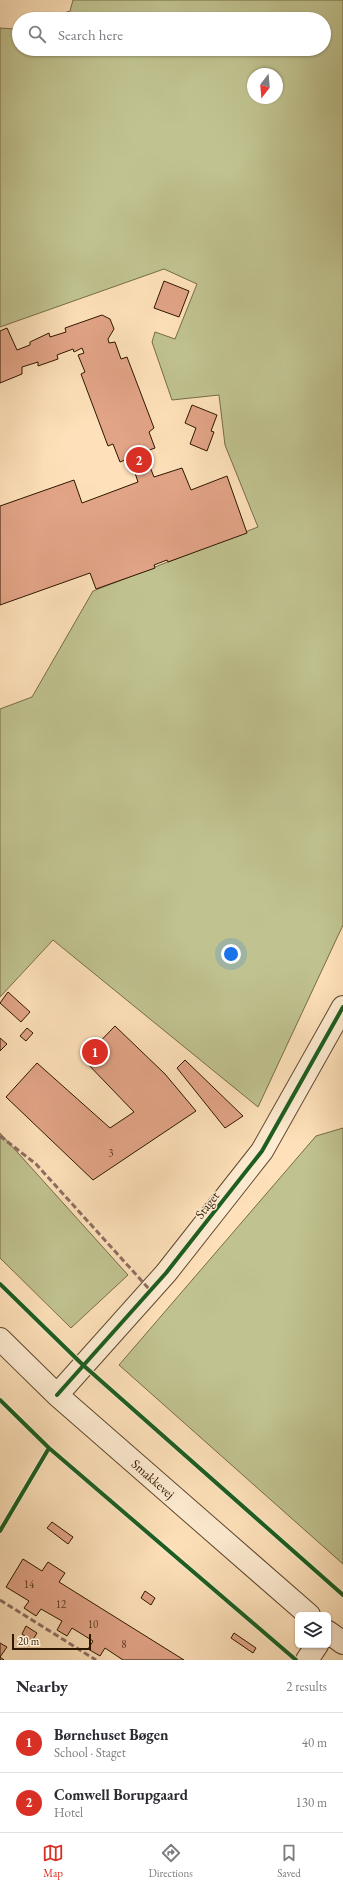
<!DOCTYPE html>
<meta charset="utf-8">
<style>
body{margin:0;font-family:"EB Garamond",serif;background:#f2f2f3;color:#2b2b33}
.controls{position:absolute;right:12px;bottom:12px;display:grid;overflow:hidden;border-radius:6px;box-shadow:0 1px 3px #0004}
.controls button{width:36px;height:36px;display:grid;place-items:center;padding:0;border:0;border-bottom:1px solid #e1e1e2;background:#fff;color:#2b2b33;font:20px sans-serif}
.compass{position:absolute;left:247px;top:68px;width:36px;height:36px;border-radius:50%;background:#fff;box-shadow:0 1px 3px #0004;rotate:196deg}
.scale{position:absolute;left:12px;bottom:10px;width:79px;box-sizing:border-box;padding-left:4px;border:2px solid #2c1600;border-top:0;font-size:11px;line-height:14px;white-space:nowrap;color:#2c1600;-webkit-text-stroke:3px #feecd2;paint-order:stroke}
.you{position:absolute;left:231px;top:954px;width:14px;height:14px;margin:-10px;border:3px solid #fff;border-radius:50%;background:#1a73e8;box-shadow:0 0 0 6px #1a73e833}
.badge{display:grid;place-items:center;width:26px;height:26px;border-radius:50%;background:#d93025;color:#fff;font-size:13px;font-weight:700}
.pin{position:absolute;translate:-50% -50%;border:2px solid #fff;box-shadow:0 1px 4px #0006}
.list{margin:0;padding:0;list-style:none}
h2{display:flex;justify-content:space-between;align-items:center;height:52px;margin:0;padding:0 16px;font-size:17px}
h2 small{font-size:13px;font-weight:400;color:#7c7c81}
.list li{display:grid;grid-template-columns:26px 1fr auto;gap:12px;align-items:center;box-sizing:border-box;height:60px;padding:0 16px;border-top:1px solid #e1e1e2}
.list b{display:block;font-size:15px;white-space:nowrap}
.list p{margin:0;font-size:13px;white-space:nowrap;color:#7c7c81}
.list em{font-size:13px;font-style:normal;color:#7c7c81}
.icon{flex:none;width:22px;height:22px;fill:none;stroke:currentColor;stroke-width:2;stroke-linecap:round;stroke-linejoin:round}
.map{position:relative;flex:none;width:343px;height:1660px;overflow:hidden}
.search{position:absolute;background:#fff;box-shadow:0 1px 3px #0004;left:12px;right:12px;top:12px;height:44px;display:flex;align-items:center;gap:10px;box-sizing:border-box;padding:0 14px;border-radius:22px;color:#7c7c81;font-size:15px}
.sheet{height:172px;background:#fff}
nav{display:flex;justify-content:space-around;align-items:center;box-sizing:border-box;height:56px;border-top:1px solid #e1e1e2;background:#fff;font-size:11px;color:#7c7c81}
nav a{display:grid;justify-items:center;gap:2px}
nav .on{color:#d93025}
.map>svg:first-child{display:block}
</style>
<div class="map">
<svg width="343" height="1660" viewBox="0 0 343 1660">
<rect width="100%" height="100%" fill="#fee1ba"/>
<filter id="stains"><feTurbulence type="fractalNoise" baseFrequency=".005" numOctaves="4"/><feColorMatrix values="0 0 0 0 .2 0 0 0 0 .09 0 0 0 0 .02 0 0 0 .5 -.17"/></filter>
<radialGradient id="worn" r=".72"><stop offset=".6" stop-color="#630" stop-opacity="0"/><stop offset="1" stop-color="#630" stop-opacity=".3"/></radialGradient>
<path fill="#c0c390" stroke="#766c48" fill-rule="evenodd" d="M73 0H343V925L258 1107 53 940 0 997V709L32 697 93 591 258 527 225 445 219 395 172 400 152 342 155 332 175 339 197 284 164 269 0 327V28L14 29 19 28V49H324V19H46L70 11ZM253 74H277V98H253Z
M343 1128V1564L119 1365 316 1136Z
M0 1133 128 1275 71 1328 0 1258Z"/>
<path fill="#e2a487" stroke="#2c1600" d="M164 281 189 291 179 317 154 308Z
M102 315 110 319 114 329 108 339 109 343 115 342 121 359 127 357 154 428 149 432 155 448 144 452 154 477 182 468 191 490 227 476 247 533 168 562 167 560 154 565 155 568 96 589 90 573 0 605V506L74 480 82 503 138 482 130 458 120 462 113 444 108 446 81 374 85 372 78 355 84 353 82 348 74 352 73 349 57 355 58 359 38 366V362L22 367V374L0 383V331L7 328 17 350 30 345V342L49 333 50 337 66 332 65 328Z
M192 405 217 415 211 431 214 432 207 451 190 444 196 428 185 423Z
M8 992 30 1012 21 1022 0 1003Z
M115 1026 165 1074 196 1111 93 1180 6 1097 37 1063 110 1128 134 1112 83 1059Z
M27 1028 33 1033 26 1041 20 1036Z
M0 1038 7 1044 0 1051Z
M185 1060 243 1116 225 1128 177 1068Z
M52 1522 73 1537 68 1544 47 1528Z
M23 1559 42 1571 48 1562 65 1573 59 1582 184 1660H123L105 1648 100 1656 88 1649 93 1641 72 1628 67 1636 57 1630 62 1621 41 1609 36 1616 24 1608 29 1601 6 1587Z
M145 1591 155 1598 151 1605 141 1598Z
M26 1626 37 1633 32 1641 22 1634Z
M234 1633 256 1648 253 1653 231 1638Z
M0 1643 7 1647 0 1657 4 1660H0Z"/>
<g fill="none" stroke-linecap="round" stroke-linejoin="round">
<defs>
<path id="minor" d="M0 1339 57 1395 309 1615
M57 1395 166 1273 262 1151 343 1007
M328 1632 343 1643
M307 1660 317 1645"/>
</defs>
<use href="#minor" stroke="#60492e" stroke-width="24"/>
<use href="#minor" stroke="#feecd2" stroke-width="22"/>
<path stroke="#8d6e63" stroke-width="3" stroke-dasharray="6 3" stroke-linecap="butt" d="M0 1136 36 1164 150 1290
M0 1600 96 1660"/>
<defs>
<path id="cycleway" d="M0 1284 83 1365 343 1595
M57 1395 166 1273 262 1151 343 1007
M0 1400 49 1448 296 1660
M0 1531 49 1448"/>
</defs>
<use href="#cycleway" stroke="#feecd2" stroke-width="6"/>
<use href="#cycleway" stroke="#1b5e20" stroke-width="4"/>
</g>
<g text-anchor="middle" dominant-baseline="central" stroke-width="3" stroke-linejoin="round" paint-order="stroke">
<g font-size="11" fill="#5a3a22">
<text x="111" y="1153">3</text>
<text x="29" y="1584">14</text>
<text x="61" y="1604">12</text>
<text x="93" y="1624">10</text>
<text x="124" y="1644">8</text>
</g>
<g font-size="13" fill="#2c1600" stroke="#feecd2">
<text transform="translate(207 1205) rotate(-52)">Staget</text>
<text transform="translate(153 1479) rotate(41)">Smakkevej</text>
</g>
</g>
<rect width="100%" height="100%" filter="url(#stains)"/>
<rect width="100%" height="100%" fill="url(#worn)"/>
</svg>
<div class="controls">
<button><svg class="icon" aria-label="layers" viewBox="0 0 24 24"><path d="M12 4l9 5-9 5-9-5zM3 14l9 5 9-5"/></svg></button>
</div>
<svg class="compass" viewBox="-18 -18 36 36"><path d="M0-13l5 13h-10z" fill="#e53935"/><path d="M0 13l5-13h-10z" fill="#7c7c81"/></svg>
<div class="scale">20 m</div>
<div class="you"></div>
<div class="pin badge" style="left:95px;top:1052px">1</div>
<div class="pin badge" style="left:139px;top:460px">2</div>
<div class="search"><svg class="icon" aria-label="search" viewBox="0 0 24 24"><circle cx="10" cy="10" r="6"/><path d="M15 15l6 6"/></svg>Search here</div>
</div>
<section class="sheet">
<h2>Nearby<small>2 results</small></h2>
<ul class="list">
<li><span class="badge">1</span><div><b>Børnehuset Bøgen</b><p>School · Staget</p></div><em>40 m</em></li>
<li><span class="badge">2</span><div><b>Comwell Borupgaard</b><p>Hotel</p></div><em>130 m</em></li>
</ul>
</section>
<nav>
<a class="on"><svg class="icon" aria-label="map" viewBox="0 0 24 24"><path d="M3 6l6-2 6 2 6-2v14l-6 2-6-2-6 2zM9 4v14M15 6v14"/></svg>Map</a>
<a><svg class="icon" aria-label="directions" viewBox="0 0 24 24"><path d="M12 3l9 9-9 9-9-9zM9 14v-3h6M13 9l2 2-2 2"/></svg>Directions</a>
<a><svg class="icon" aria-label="saved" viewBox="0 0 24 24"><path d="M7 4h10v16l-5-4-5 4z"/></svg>Saved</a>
</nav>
